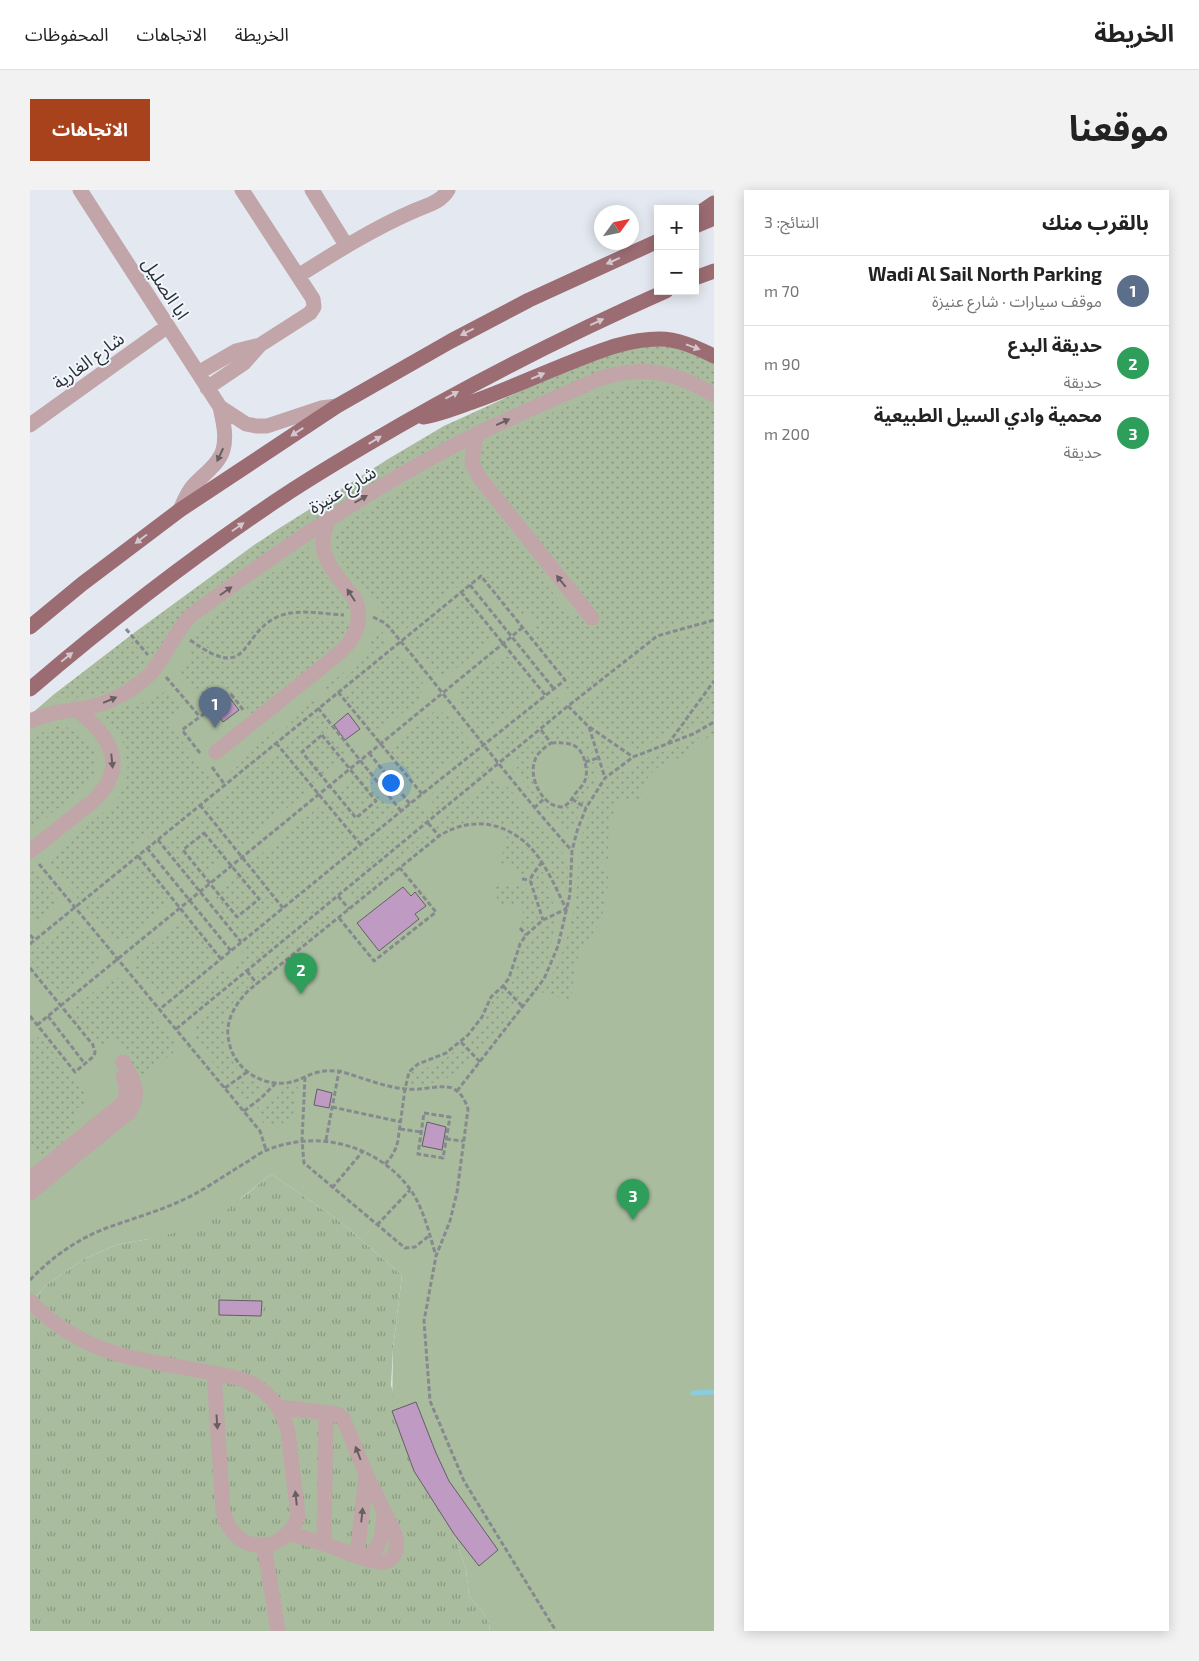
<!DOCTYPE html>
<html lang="ar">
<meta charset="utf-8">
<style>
body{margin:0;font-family:"Exo 2","Noto Sans Arabic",sans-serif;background:#f2f2f2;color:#222;direction:rtl}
.controls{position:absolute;right:15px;top:15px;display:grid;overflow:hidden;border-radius:0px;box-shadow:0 2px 12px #0003}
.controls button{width:45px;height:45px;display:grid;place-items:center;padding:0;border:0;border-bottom:1px solid #e0e0e0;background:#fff;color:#222;font:25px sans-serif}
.compass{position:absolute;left:564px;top:15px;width:45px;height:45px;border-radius:50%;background:#fff;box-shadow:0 2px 12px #0003;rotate:57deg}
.you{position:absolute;left:360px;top:592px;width:18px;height:18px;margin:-12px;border:4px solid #fff;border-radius:50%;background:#1a73e8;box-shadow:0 0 0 8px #1a73e833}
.badge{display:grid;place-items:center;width:32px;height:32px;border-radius:50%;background:#a8421c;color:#fff;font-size:16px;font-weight:700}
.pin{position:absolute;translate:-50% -41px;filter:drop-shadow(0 1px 2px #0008)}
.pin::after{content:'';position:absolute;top:26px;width:18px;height:15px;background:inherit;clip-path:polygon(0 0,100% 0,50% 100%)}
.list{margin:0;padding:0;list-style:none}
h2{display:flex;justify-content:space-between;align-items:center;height:65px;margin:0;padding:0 20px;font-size:21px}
h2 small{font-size:16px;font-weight:400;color:#767676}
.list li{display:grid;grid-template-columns:32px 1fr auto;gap:15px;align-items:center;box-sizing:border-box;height:70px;padding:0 20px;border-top:1px solid #e0e0e0}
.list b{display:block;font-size:19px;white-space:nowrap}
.list p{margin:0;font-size:16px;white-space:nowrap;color:#767676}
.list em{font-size:16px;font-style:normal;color:#767676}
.map{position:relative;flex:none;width:684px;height:1441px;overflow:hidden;direction:ltr;border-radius:0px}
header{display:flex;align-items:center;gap:30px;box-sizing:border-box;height:70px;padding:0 25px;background:#fff;border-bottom:1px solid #e0e0e0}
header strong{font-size:24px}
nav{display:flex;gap:28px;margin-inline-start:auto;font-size:18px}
.intro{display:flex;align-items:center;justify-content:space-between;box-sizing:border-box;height:120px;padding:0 30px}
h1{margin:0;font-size:35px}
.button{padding:12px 22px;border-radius:0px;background:#a8421c;color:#fff;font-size:18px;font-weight:700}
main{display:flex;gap:30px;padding:0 30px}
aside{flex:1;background:#fff;border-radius:0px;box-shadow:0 2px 12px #0003}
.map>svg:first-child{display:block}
</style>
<header>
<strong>الخريطة</strong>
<nav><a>الخريطة</a><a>الاتجاهات</a><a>المحفوظات</a></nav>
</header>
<div class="intro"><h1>موقعنا</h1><a class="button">الاتجاهات</a></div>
<main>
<aside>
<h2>بالقرب منك<small>النتائج: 3</small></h2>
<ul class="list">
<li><span class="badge" style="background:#5c6f8a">1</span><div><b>Wadi Al Sail North Parking</b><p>موقف سيارات · شارع عنيزة</p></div><em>70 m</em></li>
<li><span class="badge" style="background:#2e9e5b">2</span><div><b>حديقة البدع</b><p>حديقة</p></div><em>90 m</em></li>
<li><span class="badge" style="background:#2e9e5b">3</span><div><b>محمية وادي السيل الطبيعية</b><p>حديقة</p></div><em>200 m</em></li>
</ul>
</aside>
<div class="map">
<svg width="684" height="1441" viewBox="0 0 684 1441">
<defs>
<pattern id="grass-tufts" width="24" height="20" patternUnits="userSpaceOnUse" patternTransform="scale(1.25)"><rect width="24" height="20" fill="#a9bc9e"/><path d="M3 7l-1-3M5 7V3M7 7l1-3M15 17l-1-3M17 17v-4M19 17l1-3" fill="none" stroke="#8a9981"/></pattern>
<pattern id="garden-dots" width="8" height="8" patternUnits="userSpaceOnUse" patternTransform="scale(1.25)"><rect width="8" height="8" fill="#a9bc9e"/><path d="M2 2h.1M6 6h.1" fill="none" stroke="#8a9981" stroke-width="1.8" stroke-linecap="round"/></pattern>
</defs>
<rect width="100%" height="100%" fill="#e4e9f1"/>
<path fill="url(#grass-tufts)" d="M241 984 307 1029 372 1085 363 1159 361 1195 384 1281 424 1344 436 1379 439 1406 452 1421 459 1433 460 1441H0V1114L16 1095 54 1069 86 1055 119 1049 212 1008Z"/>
<path fill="#a9bc9e" d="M629 156 684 173V1441H460L459 1433 452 1421 439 1406 436 1379 424 1344 384 1281 362 1221 363 1159 372 1085 307 1029 241 984 193 1023 156 1040 119 1049 86 1055 54 1069 16 1095 0 1114V525L22 506 104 443 224 355 358 269 414 236 603 159Z"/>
<path fill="url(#garden-dots)" d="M629 156 653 159 684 173V196C656 181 634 171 601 175L599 172 576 178 463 226 436 239 371 276 282 331 196 390 163 415 125 468 104 443 248 339 414 236 486 203 587 159Z
M611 192C639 191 660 204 684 218V424L642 436 627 442 542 510 532 497 540 490 501 441 509 435 497 420 489 427 450 379 370 444 308 367 304 349 305 343 311 336 428 265 435 287 514 382 509 386 541 425 546 422 559 438 572 428 451 276C449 263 453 254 464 247L560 207Z
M279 357 284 370 321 419 319 422 266 418 257 419 240 428 225 441 209 460 202 465 197 466 175 457 163 445 172 434 183 424Z
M431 408 463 449 417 486 404 484 377 451Z
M270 425 320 431C319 440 316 445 311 452L221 524 200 498 179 514 170 503 166 506 150 485 159 469 161 452C178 467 198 484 217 461 225 453 231 442 241 435 250 429 259 426 270 425Z
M684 435V484L645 534 617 557 606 559 596 556 557 529 549 518 555 510 631 451Z
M350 439 360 453 299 502 295 497 331 469 339 458 344 441Z
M99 447 121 475C89 500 64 512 22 506Z
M367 460 393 493 391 508 346 544 313 504Z
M475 463 507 503 454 546 429 515V500Z
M684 498V525L673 533 650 545 649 543Z
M134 502 143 505 154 515 136 532 188 595 121 650 116 645 103 655 107 661 48 709 17 670C33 656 48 643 64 630 71 624 79 619 85 612 107 585 98 546 73 525L97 516 120 511Z
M525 504 534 516 471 567 461 555Z
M284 509 287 513 200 584 197 580Z
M405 521 417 524 443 555 391 598 358 559Z
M541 524 565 560 562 563 563 568 557 569C551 548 540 551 522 551L515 543Z
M288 525 320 565 314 569 293 543 269 562 290 590 284 594 252 554Z
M26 536C40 536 51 542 59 553 81 580 53 598 33 614 22 623 11 632 0 641V553L15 540Z
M684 538V543L651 567 625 579 616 590 609 610 603 611 593 608 588 610C580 629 577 648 578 669H572L570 679 578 680C579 695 575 725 567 737 562 746 554 752 550 762 544 778 543 795 541 811L511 802C516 794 521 787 525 779 535 763 541 732 545 714 548 697 547 681 549 665 551 637 565 606 586 587 615 562 654 560 684 538Z
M512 544 518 552C514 555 508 558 505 563 499 574 501 589 507 599L505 601 512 608 508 611 487 584H484L482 581 489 576 486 572 487 564 490 561 492 562C499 556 504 550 512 544Z
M292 548 312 573 294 587 274 563Z
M570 550 576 551 593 564 592 570 581 578 576 577 567 555Z
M247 561 279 600 208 658 176 619Z
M451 564 460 577 150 832 139 820 193 776 200 785 205 781 203 778 217 767 212 761 201 770 200 768 390 613 398 623 406 617 398 607Z
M566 572C571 589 561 600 553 614L545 609V607L558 589 557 573Z
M333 581 365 621 329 650 297 610 304 605 325 632 349 613 327 586Z
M324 588 343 611 325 626 306 602Z
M460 590 477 596 534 665 538 680 537 699 532 701 528 699C523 686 518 672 509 661 485 628 444 624 410 642L404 635Z
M515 611 526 619 535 618 542 612 551 618 542 642 538 644 533 642 511 615Z
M291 615 323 654 252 712 220 673Z
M170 624 201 663 196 667 174 640 150 660 172 687 166 692 134 653Z
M397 640 402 646 325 710 320 703Z
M477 645C489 652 502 658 507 672L499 686H492C487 676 480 672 470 674Z
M174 647 193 671 175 685 156 661Z
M109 674 142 713 94 751 81 750 56 717Z
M2 677 31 713 8 732 0 730V679Z
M215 678 246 717 211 746 180 707 185 703 207 729 230 711 209 683Z
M510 679 514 684 525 720 515 725 502 693 504 686Z
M206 685 225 709 208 724 188 700Z
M489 691 503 704 509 726 507 732 495 741 491 735 494 726 491 718 482 714H467L466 697 469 694 482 696Z
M301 719 306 725 229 789 223 782Z
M44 727 70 759 69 773 29 806 0 770V763Z
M524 727C524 767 514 781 490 811L480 800C486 783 488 758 502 744 508 738 517 733 524 727Z
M154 728 186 767 132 810 106 778 107 765Z
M82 787 94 789 146 851 143 863 109 889 92 867 98 862 86 848 72 860 41 820Z
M218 787 223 793C217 799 210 804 205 810 187 831 192 863 211 882L199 892 162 847 167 842 162 836Z
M473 800 488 814 448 866 434 852 450 842 462 813 464 804Z
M0 846 4 850 10 846 53 900 56 908 53 917 46 918C46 924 47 929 45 934 43 938 40 940 38 944 29 956 27 966 10 968L7 964 0 959Z
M428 858 436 861 443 870C423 888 407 894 380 896 381 870 389 882 404 876 413 872 421 864 428 858Z
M218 888 237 897 215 912 205 901 206 896Z
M258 894 268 896 262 930 240 937 232 932 225 922C231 906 248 920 250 898Z"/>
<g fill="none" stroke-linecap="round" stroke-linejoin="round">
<path stroke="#89cdde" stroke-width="5" d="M663 1203 684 1202"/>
</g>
<path fill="#bf9ac3" stroke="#645e64" d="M199 507 209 520 193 532 184 519Z
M318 523 330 539 315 550 304 535Z
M373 697 381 706 385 702 396 716 385 724 389 729 349 761 327 733Z
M287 899 302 903 299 918 284 915Z
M397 932 416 937 412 960 392 956Z
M189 1110 232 1111 231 1126 189 1125Z
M386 1212 406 1263 419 1291 468 1360 449 1376 424 1344 384 1281 362 1221Z"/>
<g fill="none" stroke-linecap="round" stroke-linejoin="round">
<path stroke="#868a8f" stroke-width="3" stroke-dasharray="5 2.5" stroke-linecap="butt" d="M440 395 524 499
M431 402 516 506
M343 427 353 432 358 436C420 510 478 589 542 661
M96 439 118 465
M160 450C224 496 207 441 252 425 270 419 295 424 314 425
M136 487 170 527
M308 502 392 604
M538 516 558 536 603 567
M288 518 371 621
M559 537 575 588
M511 540 521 553
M292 545 346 611 326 628 272 562Z
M246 553 331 655
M521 553C539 552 550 553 555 572 556 577 557 582 556 587 555 594 549 599 545 604 541 610 539 615 531 617 512 616 498 587 505 570 507 563 515 557 521 553Z
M638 554 684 491
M170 563 152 540 201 504 214 521
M339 563 380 614
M555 572 568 568
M182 577 195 595
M542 609 556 618
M170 615 253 718
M504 618 515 608
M398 633 409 646
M174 643 229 709 207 727 153 660Z
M128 650 211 752
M117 658 201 761
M108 666 191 769
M512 672 503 684 500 690 513 730
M9 674 221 930 230 941 236 960
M492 689 500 690
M308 706 319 719
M309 728 344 771 406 722 370 678
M490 738 496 745
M0 745 5 750
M0 754 451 386 535 490 392 604 130 819
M0 778 63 855 65 862 64 866 45 882 0 826
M217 781 227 794
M473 796 493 817
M18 826 55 874
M7 835 492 438
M146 839 538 516 617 454 627 446 684 430
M431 852 450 872
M275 887 272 950 274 973 375 1058 385 1057 400 1045
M195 898 217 882
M427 901 514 789 528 756 540 704 542 661 547 641 556 618 575 588 603 567 663 544 684 532
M302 917 371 932
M214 921 231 908 245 894
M394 923 420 927 413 968 388 964Z
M370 939 391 942
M416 949 433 951
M296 950 309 881
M355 974C362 967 366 960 368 950L375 899 379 882 388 874 416 863 438 845 452 827 461 807 473 796 479 788 490 754 496 745 513 730 536 719C528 702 520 684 509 668 485 634 445 623 409 646L219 800C205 814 194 832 199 852 204 878 230 896 256 893 267 892 275 886 285 883 293 880 301 881 309 881 331 887 353 897 376 899 390 901 411 894 422 898 431 902 435 910 438 919L427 1002 420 1031 406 1066 394 1131 400 1211 434 1291 526 1441
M302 998 333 961
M347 1035 380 1000
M0 1090C21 1068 46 1050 74 1039 98 1030 123 1023 146 1013 170 1003 192 987 215 973 222 969 229 963 237 960 288 939 347 955 380 999 394 1019 399 1043 406 1066"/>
<path stroke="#c1a5a8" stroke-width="15" d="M50 0 190 217C193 231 197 246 193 260 189 274 173 285 163 296 157 303 154 311 150 320
M282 0 316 55
M268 86C306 62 344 38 386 20 398 15 411 12 418 0
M168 183 206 161 230 155
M177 198 214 173 230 155 280 123 284 117 283 109 212 0
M190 217 216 234 226 236H237L291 218 307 216
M0 235 138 136
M446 245 442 273 449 287 562 428
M0 531C19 522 39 521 60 517 82 512 101 501 118 486 136 468 143 444 160 426 246 363 333 303 427 254 474 230 523 209 571 188 615 175 645 182 684 205
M186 562 308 464C325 449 334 431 325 409 315 396 293 372 293 355 292 347 296 337 298 329
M0 661 62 612C100 577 81 545 45 519
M0 989 93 913C97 903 98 897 93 887
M0 1003 99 922C112 904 103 889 93 872
M0 1111C23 1136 56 1155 88 1164 119 1173 151 1176 182 1183 198 1186 215 1188 229 1198 245 1208 253 1224 258 1241L268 1327C251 1368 203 1364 193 1321L184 1183
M248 1217 307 1224 313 1228 336 1284 365 1344C368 1354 367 1370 354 1372 340 1373 309 1359 295 1354 283 1350 270 1347 258 1343
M294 1354 296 1223
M234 1355 248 1441
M327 1366 336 1285
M336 1369C353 1355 352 1344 354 1324"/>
<path stroke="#9c6c73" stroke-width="15" d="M665 26 684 13
M665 36 684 28
M665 88 684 81
M393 227C411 224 428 217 445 211 478 199 511 184 544 171 572 160 599 149 629 149 649 149 667 158 684 166
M0 437 52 394 150 320 307 216 421 151 499 110 628 51
M0 499C75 435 153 374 234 319 267 296 302 275 336 255 434 197 532 147 636 101"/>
</g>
<defs><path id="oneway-solid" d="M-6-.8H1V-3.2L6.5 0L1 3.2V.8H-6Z" transform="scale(1.25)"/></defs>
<g fill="#d3c6ce">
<use href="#oneway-solid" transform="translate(583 71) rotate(156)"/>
<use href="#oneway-solid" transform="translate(567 132) rotate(-25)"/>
<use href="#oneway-solid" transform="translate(437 142) rotate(153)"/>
<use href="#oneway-solid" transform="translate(663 157) rotate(20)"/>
<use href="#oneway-solid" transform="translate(508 186) rotate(-23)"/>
<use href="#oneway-solid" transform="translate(422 205) rotate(-29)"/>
<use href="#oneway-solid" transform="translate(267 242) rotate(147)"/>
<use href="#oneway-solid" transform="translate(345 250) rotate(-31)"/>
<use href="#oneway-solid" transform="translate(208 337) rotate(-35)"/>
<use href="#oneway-solid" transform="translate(111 349) rotate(143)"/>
<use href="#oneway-solid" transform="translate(37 467) rotate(-39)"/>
</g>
<g fill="#685e61">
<use href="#oneway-solid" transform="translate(473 232) rotate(-24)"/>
<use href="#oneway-solid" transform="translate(190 265) rotate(115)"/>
<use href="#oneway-solid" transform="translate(331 309) rotate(-30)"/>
<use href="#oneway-solid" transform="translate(531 391) rotate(-129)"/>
<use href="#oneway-solid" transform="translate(196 401) rotate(-35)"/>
<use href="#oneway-solid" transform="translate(321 405) rotate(-123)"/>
<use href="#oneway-solid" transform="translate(80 510) rotate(-23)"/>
<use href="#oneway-solid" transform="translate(82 571) rotate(84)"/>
<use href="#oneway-solid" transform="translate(187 1232) rotate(86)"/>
<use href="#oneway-solid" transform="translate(328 1263) rotate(-111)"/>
<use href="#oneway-solid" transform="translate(266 1308) rotate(-96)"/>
<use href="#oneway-solid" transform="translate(332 1325) rotate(-84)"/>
</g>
<g text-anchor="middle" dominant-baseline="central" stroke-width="4" stroke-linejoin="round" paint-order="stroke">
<g font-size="18" fill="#2d2f32" stroke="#f1f6ff">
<text transform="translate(136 98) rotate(57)">ابا الصليل</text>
<text transform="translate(58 170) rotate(-36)">شارع الغارية</text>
<text transform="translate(312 299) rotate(-31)">شارع عنيزة</text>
</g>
</g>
</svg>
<div class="controls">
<button>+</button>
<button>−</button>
</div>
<svg class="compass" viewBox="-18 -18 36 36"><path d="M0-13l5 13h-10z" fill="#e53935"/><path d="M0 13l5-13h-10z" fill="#767676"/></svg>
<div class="you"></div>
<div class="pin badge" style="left:185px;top:538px;background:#5c6f8a">1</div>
<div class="pin badge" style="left:271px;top:804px;background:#2e9e5b">2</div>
<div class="pin badge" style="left:603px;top:1030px;background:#2e9e5b">3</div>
</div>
</main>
